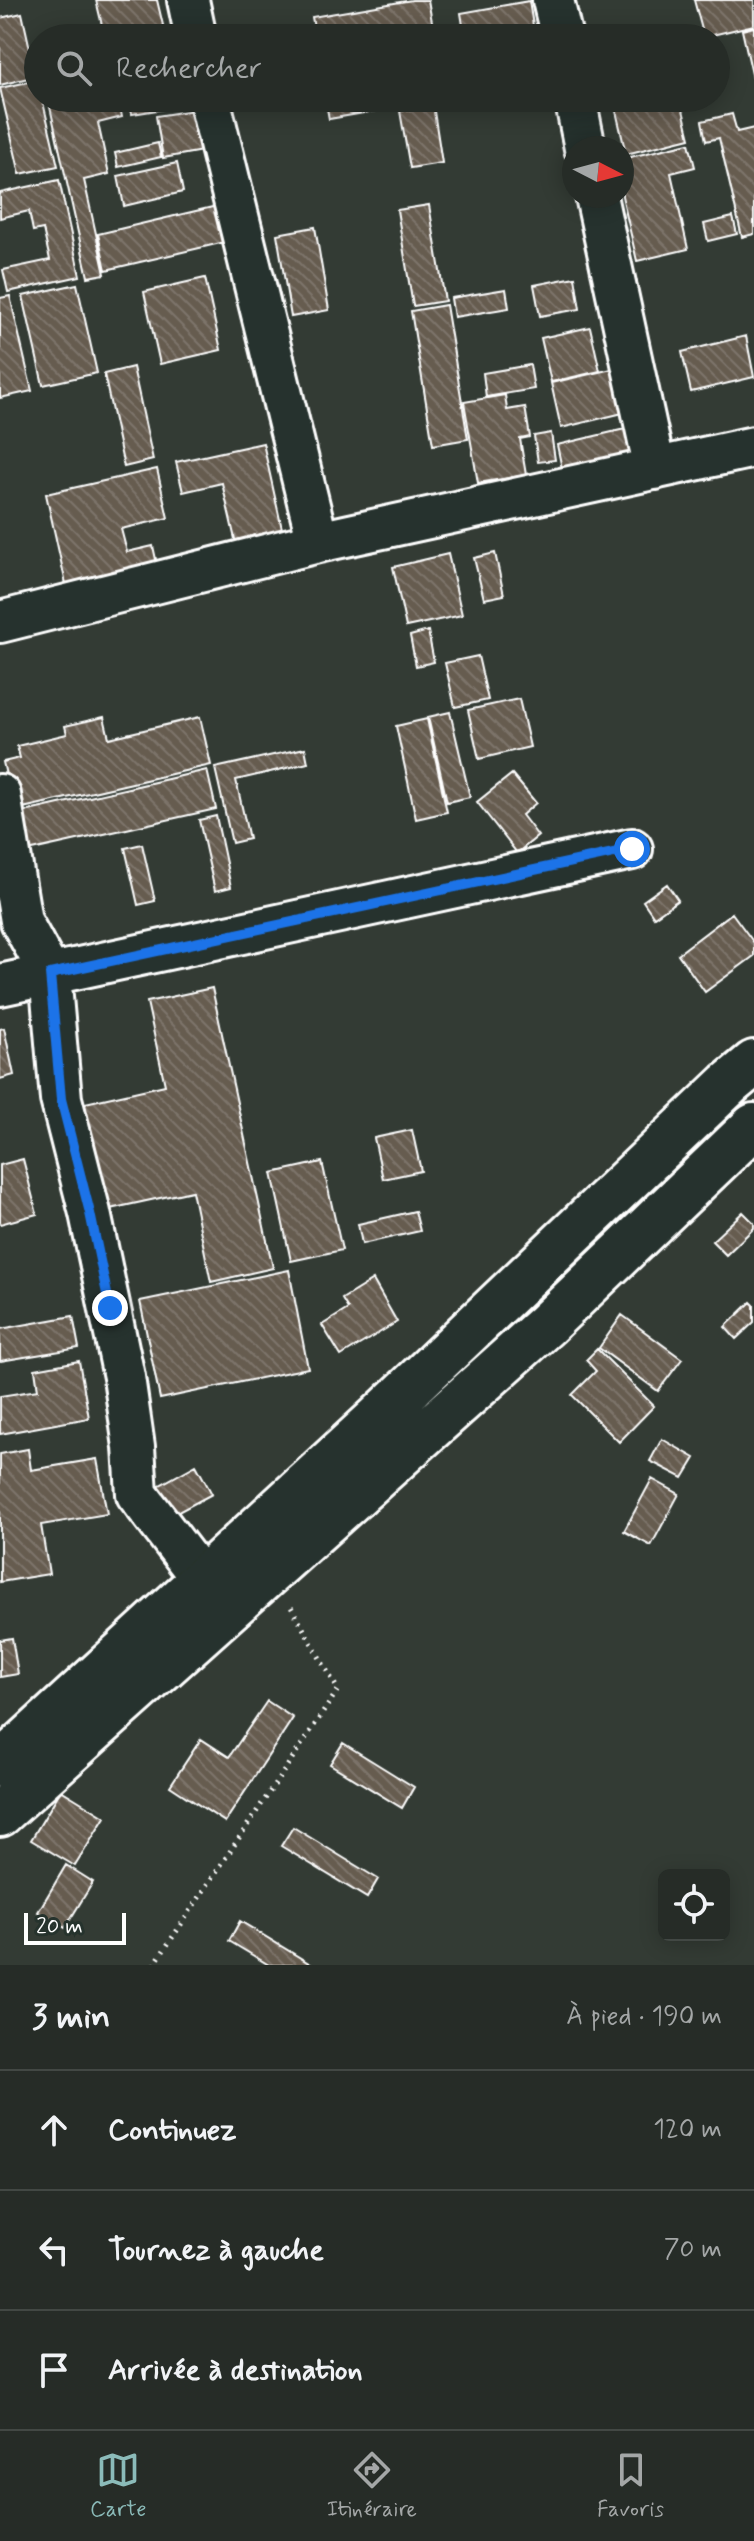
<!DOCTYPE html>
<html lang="fr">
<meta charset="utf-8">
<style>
body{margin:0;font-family:Mynerve,sans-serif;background:#2e342f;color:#f1f3f6}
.controls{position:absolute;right:24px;bottom:24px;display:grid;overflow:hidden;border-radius:12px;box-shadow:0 4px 20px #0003}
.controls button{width:72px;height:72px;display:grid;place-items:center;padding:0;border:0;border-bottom:2px solid #424844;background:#262c27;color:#f1f3f6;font:40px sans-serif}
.compass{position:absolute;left:562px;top:136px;width:72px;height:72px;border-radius:50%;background:#262c27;box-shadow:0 4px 20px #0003;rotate:96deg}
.scale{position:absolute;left:24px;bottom:20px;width:102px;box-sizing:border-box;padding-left:8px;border:4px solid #fff;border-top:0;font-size:22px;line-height:28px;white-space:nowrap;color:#fff;-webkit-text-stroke:6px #26332d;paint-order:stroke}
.stop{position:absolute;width:24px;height:24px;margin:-18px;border:6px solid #1a73e8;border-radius:50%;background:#fff}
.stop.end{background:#1a73e8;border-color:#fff;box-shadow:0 2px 8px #0008}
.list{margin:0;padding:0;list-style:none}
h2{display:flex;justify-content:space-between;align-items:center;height:104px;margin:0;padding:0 32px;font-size:34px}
h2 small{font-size:26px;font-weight:400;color:#a4a7a7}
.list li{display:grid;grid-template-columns:52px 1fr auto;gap:24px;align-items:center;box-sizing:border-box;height:120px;padding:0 32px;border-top:2px solid #424844}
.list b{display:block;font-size:30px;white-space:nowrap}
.list em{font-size:26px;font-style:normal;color:#a4a7a7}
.icon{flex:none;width:44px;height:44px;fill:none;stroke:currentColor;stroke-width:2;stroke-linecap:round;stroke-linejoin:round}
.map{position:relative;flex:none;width:754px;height:1965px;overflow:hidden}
.search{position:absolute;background:#262c27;box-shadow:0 4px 20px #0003;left:24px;right:24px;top:24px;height:88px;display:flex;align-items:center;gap:20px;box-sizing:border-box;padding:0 28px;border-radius:44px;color:#a4a7a7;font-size:30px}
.sheet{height:464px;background:#262c27}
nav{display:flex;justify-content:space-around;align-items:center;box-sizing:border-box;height:112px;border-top:2px solid #424844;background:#262c27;font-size:22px;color:#a4a7a7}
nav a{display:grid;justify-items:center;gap:4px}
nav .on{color:#8bbbb9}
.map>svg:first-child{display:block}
</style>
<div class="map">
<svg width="754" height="1965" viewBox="0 0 754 1965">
<defs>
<pattern id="building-back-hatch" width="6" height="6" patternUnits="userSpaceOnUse" patternTransform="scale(2)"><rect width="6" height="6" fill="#665c50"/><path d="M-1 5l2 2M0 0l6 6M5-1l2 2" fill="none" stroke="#7d746a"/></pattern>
</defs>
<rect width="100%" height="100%" fill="#333b34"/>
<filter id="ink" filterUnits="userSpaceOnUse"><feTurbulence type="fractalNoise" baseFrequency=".0125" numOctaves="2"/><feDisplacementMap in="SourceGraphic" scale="16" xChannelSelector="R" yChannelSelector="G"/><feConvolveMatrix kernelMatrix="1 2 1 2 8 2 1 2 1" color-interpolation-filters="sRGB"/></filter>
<g filter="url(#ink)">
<path fill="url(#building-back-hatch)" stroke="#fff" stroke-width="2" d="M96 0H157L166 38H105Z
M412 0H428L435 38H316L312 17Z
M694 0H754V25L704 37Z
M529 1 535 38H465L461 13Z
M22 13 36 76 0 85V18Z
M754 27V83L742 30Z
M38 80V98H42L58 166 20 174 0 88Z
M48 98H118L122 117 98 123 109 174 84 180 105 274 88 277Z
M129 98H188L189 105 132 114Z
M325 98H445V99L329 119Z
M613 98H680L690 138 626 154Z
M433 105 442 163 410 168 400 111Z
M201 109 208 150 163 158 156 116Z
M732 114 737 132 754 128V234L742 237 719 138 706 141 702 121Z
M158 143 161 157 118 167 115 153Z
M689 143 695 167 671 173 688 249 637 261 622 196V159Z
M177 163 183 192 124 206 118 176Z
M59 180 80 276 8 292 3 270 50 260 43 229 33 231 29 211 0 218V193Z
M429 205 445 301 413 306 397 210Z
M217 206 225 242 106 270 98 234Z
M733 217 737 234 708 241 704 224Z
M315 227 329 310 291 317 277 234Z
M575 277 580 309 540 316 534 285Z
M205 278 221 350 160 364 144 292Z
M77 284 97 373 43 385 23 296Z
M506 289 509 308 454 317 451 298Z
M10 296 32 391 0 398V298Z
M446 305 468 439 433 445 411 311Z
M590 327 600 371 551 382 541 338Z
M746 336 754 377 691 392 682 352Z
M530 365 534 389 486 397 483 373Z
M133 367 153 460 124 467 104 374Z
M612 369 623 413 561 428 551 383Z
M505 395 507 410 525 407 530 437 520 439 526 475 478 483 464 402Z
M625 429 633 462 564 478 557 445Z
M551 433 555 460 538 462 534 436Z
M263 443 284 538 237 548 222 483 183 492 176 462Z
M157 469 168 518 121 529 127 552 153 546 157 564 66 584 46 494Z
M495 553 504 595 484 599 474 558Z
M448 554 462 615 406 627 393 567Z
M428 631 434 662 416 666 410 636Z
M478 656 488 700 455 707 445 663Z
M519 699 530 747 479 759 468 710Z
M450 712 470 797 447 802 428 717Z
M104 717 109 738 200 717 211 765 14 810 3 762 20 758 17 746 67 734 65 726Z
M427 719 447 812 416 819 396 726Z
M305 748 308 763 236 780 249 839 232 843 215 768Z
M207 770 216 809 28 851 20 813Z
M512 774 536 803 522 815 538 836 517 853 477 802Z
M216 816 231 887 215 891 199 820Z
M142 844 155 901 138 905 125 848Z
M667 884 678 900 654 917 643 901Z
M732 913 754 943V956L705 992 678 954Z
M212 988 273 1268 211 1282 192 1191 96 1212 72 1106 165 1085 147 1002Z
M4 1028 14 1075 0 1079V1029Z
M412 1130 421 1171 383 1179 374 1138Z
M23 1159 37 1214 0 1224V1165Z
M322 1162 342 1250 291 1261 272 1173Z
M415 1211 420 1231 362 1244 358 1224Z
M743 1212 754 1223V1228L726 1255 712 1241Z
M289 1270 308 1368 160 1399 140 1301Z
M373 1280 397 1322 341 1356 322 1325 348 1309 342 1299Z
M751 1302 754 1305V1322L736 1339 725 1327Z
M622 1315 682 1359 658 1391 599 1348Z
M73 1316 79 1348 0 1361V1329Z
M597 1349 654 1406 619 1442 572 1395 596 1371 586 1360Z
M79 1361 89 1418 0 1434V1396L38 1390 35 1369Z
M662 1439 695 1458 683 1478 650 1461Z
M28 1449 31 1470 97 1459 107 1514 41 1525 49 1574 0 1582V1454Z
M196 1465 212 1494 169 1517 153 1489Z
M652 1479 679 1494 651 1546 624 1531Z
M12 1638 18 1674 0 1677V1640Z
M267 1701 293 1718 225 1822 170 1786 201 1739 229 1757Z
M343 1743 414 1787 402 1808 330 1764Z
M61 1790 105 1817 75 1866 31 1840Z
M293 1827 378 1879 367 1898 281 1846Z
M66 1865 93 1882 65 1928 38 1912Z
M240 1921 312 1965H269L229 1941Z"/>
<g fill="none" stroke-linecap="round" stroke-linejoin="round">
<defs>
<path id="minor" d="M188 0 196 38
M553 0 562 38
M209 98 318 542
M575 98 585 148
M596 196 655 469
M0 622 318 542 754 447
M0 795 21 921 50 974 61 1099 90 1213 124 1377 134 1447 137 1494 202 1579
M0 985 632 849"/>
<path id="major" d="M0 1765 378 1418 729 1084 754 1063
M0 1814 546 1325 754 1126"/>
</defs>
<use href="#minor" stroke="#fff" stroke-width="46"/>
<use href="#major" stroke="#fff" stroke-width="50"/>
<path stroke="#fff" stroke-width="5" stroke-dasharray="2 6" stroke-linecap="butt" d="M154 1965 338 1690 290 1605"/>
<use href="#minor" stroke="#26332d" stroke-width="40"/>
<use href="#major" stroke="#26332d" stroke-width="44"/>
</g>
</g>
<g fill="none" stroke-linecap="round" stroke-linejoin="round" filter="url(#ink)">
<path stroke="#1a73e8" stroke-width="10" d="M110 1308 90 1213 61 1099 50 974 632 849"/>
</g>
</svg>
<div class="controls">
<button><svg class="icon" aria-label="locate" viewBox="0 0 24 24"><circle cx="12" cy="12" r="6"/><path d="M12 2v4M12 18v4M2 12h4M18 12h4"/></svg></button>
</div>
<svg class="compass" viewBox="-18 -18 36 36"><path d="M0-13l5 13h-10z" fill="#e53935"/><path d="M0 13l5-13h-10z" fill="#a4a7a7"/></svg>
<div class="scale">20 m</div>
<div class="stop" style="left:632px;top:849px"></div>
<div class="stop end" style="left:110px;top:1308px"></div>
<div class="search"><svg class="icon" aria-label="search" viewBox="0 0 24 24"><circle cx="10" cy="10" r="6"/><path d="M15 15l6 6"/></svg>Rechercher</div>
</div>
<section class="sheet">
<h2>3 min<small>À pied · 190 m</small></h2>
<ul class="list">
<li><svg class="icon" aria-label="ahead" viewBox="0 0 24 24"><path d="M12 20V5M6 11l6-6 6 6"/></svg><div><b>Continuez</b></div><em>120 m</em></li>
<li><svg class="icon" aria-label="left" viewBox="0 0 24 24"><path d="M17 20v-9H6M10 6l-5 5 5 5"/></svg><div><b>Tournez à gauche</b></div><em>70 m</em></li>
<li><svg class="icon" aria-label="arrive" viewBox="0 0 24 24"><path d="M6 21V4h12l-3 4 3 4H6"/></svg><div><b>Arrivée à destination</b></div></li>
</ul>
</section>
<nav>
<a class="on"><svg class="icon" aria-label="map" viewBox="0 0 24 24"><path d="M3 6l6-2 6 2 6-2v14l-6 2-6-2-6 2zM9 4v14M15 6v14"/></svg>Carte</a>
<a><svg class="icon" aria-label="directions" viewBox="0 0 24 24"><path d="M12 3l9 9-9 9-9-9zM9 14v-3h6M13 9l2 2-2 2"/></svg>Itinéraire</a>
<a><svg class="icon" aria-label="saved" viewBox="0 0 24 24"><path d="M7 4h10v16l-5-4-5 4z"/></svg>Favoris</a>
</nav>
